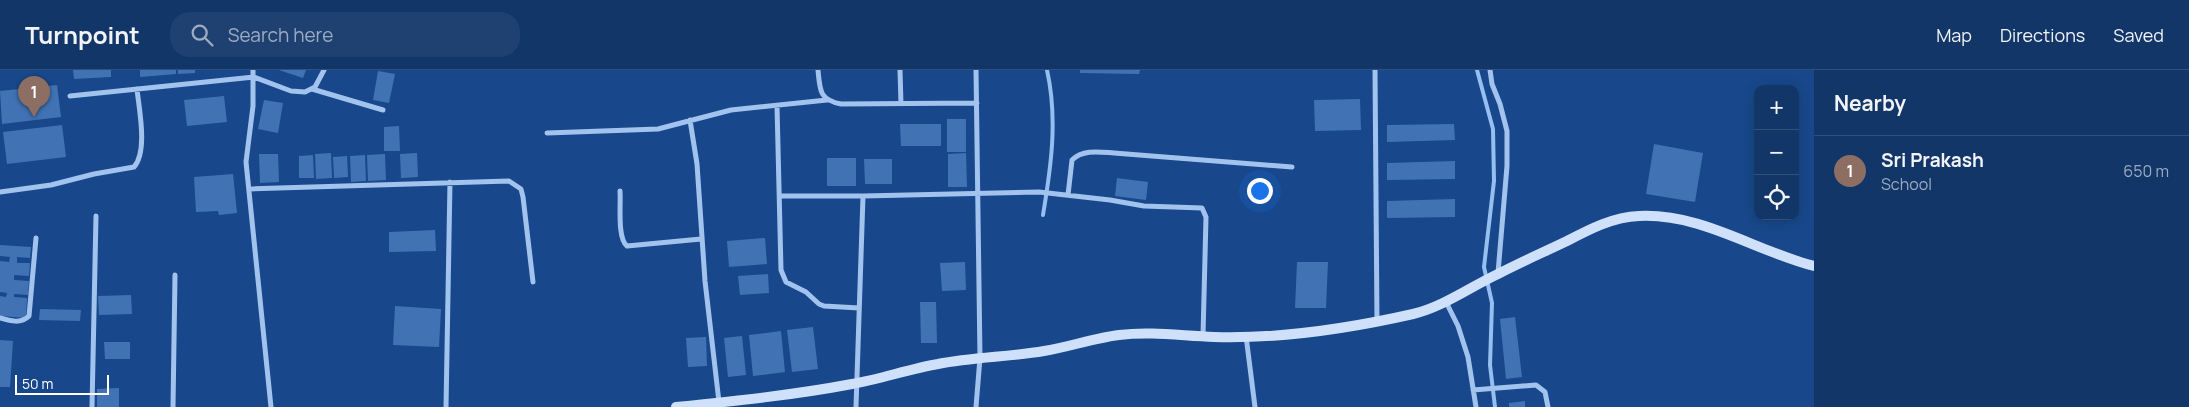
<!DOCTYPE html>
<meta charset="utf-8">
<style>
body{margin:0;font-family:Manrope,sans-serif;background:#1f4171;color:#f1f3f6}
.controls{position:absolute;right:15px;top:15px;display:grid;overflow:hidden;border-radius:10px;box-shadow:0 2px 12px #0003}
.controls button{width:45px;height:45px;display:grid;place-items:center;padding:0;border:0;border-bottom:1px solid #31507c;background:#123668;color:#f1f3f6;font:25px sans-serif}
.scale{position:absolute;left:15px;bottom:12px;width:94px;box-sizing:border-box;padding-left:5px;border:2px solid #fff;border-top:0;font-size:14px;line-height:18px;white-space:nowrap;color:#fff;-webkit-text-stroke:4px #18488b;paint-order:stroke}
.you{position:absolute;left:1259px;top:120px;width:18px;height:18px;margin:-12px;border:4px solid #fff;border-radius:50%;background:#1a73e8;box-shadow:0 0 0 8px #1a73e833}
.badge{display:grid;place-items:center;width:32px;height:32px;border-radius:50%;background:#ffd45f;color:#fff;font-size:16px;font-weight:700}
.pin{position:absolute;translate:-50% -41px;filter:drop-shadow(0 1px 2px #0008)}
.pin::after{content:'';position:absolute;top:26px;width:18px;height:15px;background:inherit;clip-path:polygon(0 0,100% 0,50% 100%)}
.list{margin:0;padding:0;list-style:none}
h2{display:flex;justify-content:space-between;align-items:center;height:65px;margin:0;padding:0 20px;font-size:21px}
h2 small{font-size:16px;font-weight:400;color:#9cabc0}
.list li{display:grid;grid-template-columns:32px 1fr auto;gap:15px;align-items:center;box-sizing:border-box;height:70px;padding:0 20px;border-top:1px solid #31507c}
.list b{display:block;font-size:19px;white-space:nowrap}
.list p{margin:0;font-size:16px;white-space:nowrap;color:#9cabc0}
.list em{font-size:16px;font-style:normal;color:#9cabc0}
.icon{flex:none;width:28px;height:28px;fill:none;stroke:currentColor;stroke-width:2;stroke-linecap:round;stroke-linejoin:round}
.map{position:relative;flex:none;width:1814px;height:337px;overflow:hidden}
header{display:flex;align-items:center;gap:30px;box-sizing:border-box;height:70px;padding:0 25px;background:#123668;border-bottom:1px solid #31507c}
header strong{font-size:24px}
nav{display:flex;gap:28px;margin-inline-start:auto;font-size:18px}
.search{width:350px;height:45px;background:#1f4171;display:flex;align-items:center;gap:12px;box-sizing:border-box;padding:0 18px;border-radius:20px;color:#9cabc0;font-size:19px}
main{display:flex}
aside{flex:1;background:#123668}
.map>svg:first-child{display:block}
</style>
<header>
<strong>Turnpoint</strong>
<div class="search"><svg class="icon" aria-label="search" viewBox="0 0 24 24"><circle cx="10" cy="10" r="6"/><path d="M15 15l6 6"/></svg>Search here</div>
<nav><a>Map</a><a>Directions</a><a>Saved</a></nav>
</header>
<main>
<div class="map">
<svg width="1814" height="337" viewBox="0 0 1814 337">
<rect width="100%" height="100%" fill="#18488b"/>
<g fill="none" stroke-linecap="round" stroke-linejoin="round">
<path stroke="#95bef1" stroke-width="4" d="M1477 0 1493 59 1494 111 1484 197 1492 233 1490 295 1495 337
M1043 145C1051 97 1058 49 1047 0"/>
</g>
<path fill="#4072b4" d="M73 0H111V7L74 9Z
M140 0H176V4L140 7Z
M178 0H195V3L178 4Z
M279 0H306L303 8Z
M1080 0H1140L1139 4 1080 3Z
M378 1 395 4 389 33 373 30Z
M57 15 61 47 2 54 0 21Z
M224 26 227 52 187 56 184 30Z
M1360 29 1361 60 1315 61 1314 30Z
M264 30 283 33 278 63 258 59Z
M947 49H966V82H947Z
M900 54H941V76H901Z
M1454 54 1455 70 1387 72V55Z
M62 55 66 87 7 94 3 62Z
M399 56 400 81H384V57Z
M1654 74 1703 83 1695 132 1646 124Z
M331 83 332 108 316 109 315 84Z
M417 83 418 107 401 108 400 84Z
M966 83 967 117H948V84Z
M259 84H278L279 112 260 113Z
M385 84 386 110 368 111 367 85Z
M313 85 314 108H299V86Z
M365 85 366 111 351 112 350 86Z
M347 86 348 107 334 108 333 87Z
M827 88H856V116H827Z
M864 89H892V114H865Z
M1455 91V109L1387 110V93Z
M233 104 237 143 219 145 218 141 196 142 194 107Z
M1117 108 1148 112 1146 130 1115 126Z
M1455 129V147L1387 148V131Z
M435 160 436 181 389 182V162Z
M765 168 767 194 729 197 727 171Z
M0 175 31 177 30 188 17 187V193H30L29 206 14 205V210L29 211 28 225 14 224V227L27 228 26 248 0 246V226L6 227 7 223 0 222V191L9 192 10 187 0 186Z
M965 192 966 220 942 221 940 193Z
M1297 192H1328L1326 238H1295Z
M768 204 769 223 740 225 738 206Z
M131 225 132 244 99 245 98 226Z
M920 232H936L937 273H921Z
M395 236 441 239 439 277 393 275Z
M40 239 81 240 80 251 39 250Z
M1515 247 1522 307 1506 309 1500 249Z
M813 257 818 299 792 302 787 260Z
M781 261 785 302 753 306 749 265Z
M742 266 746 305 728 307 724 268Z
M706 267 707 296 688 297 686 268Z
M0 270 13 271 10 317H0Z
M104 272H130V289H105Z
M119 318V337H97V319Z
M1525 331V337H1509V333Z"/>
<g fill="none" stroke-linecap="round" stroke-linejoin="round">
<path stroke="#a2c3ee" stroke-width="5" d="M253 0V36L246 92 271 337
M818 0C820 20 819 30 841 34L977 33
M900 0 901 34
M976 0 980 288 976 337
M1375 0 1377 252
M1490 0 1492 14 1500 34 1507 61V96L1498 203
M312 19 383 40
M70 26 254 7 291 21 305 22 315 17 324 0
M777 36 781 200 786 212 806 222 819 234 824 236 859 238
M690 50 697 94 705 211 719 332
M547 63 658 59 731 40 827 30
M249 119 509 111 521 119 523 127 533 212
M620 121C621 134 617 168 627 176L701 169
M0 122 51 115 94 104 134 97C148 81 139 39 137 19
M1068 125 1072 90C1083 79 1100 82 1114 83L1292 97
M780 126H863L1039 122 1110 130 1144 136 1202 138 1206 147 1203 266
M1446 232 1458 256 1468 287 1476 337
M0 248C10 251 21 254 29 246L36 168
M1246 266 1255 337
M1473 320 1536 315 1545 322 1548 337
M92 337 96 146
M173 337 175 205
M446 337 450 112
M856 337 863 126"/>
<path stroke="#cfe1fa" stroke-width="10" d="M676 337C735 331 794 325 852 314 881 309 909 299 938 294 973 287 1009 287 1044 281 1069 277 1094 268 1119 265 1151 261 1182 266 1214 267 1282 269 1347 259 1413 244 1443 237 1470 217 1498 204 1521 192 1544 182 1567 171 1590 159 1613 147 1639 146 1702 143 1755 181 1814 196"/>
</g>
</svg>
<div class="controls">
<button>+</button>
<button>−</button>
<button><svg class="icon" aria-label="locate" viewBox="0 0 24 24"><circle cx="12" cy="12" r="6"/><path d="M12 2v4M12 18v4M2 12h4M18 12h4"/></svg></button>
</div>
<div class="scale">50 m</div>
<div class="you"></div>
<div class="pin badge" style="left:34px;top:47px;background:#8d6e63">1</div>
</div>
<aside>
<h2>Nearby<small></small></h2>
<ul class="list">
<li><span class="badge" style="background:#8d6e63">1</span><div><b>Sri Prakash</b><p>School</p></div><em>650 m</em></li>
</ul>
</aside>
</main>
